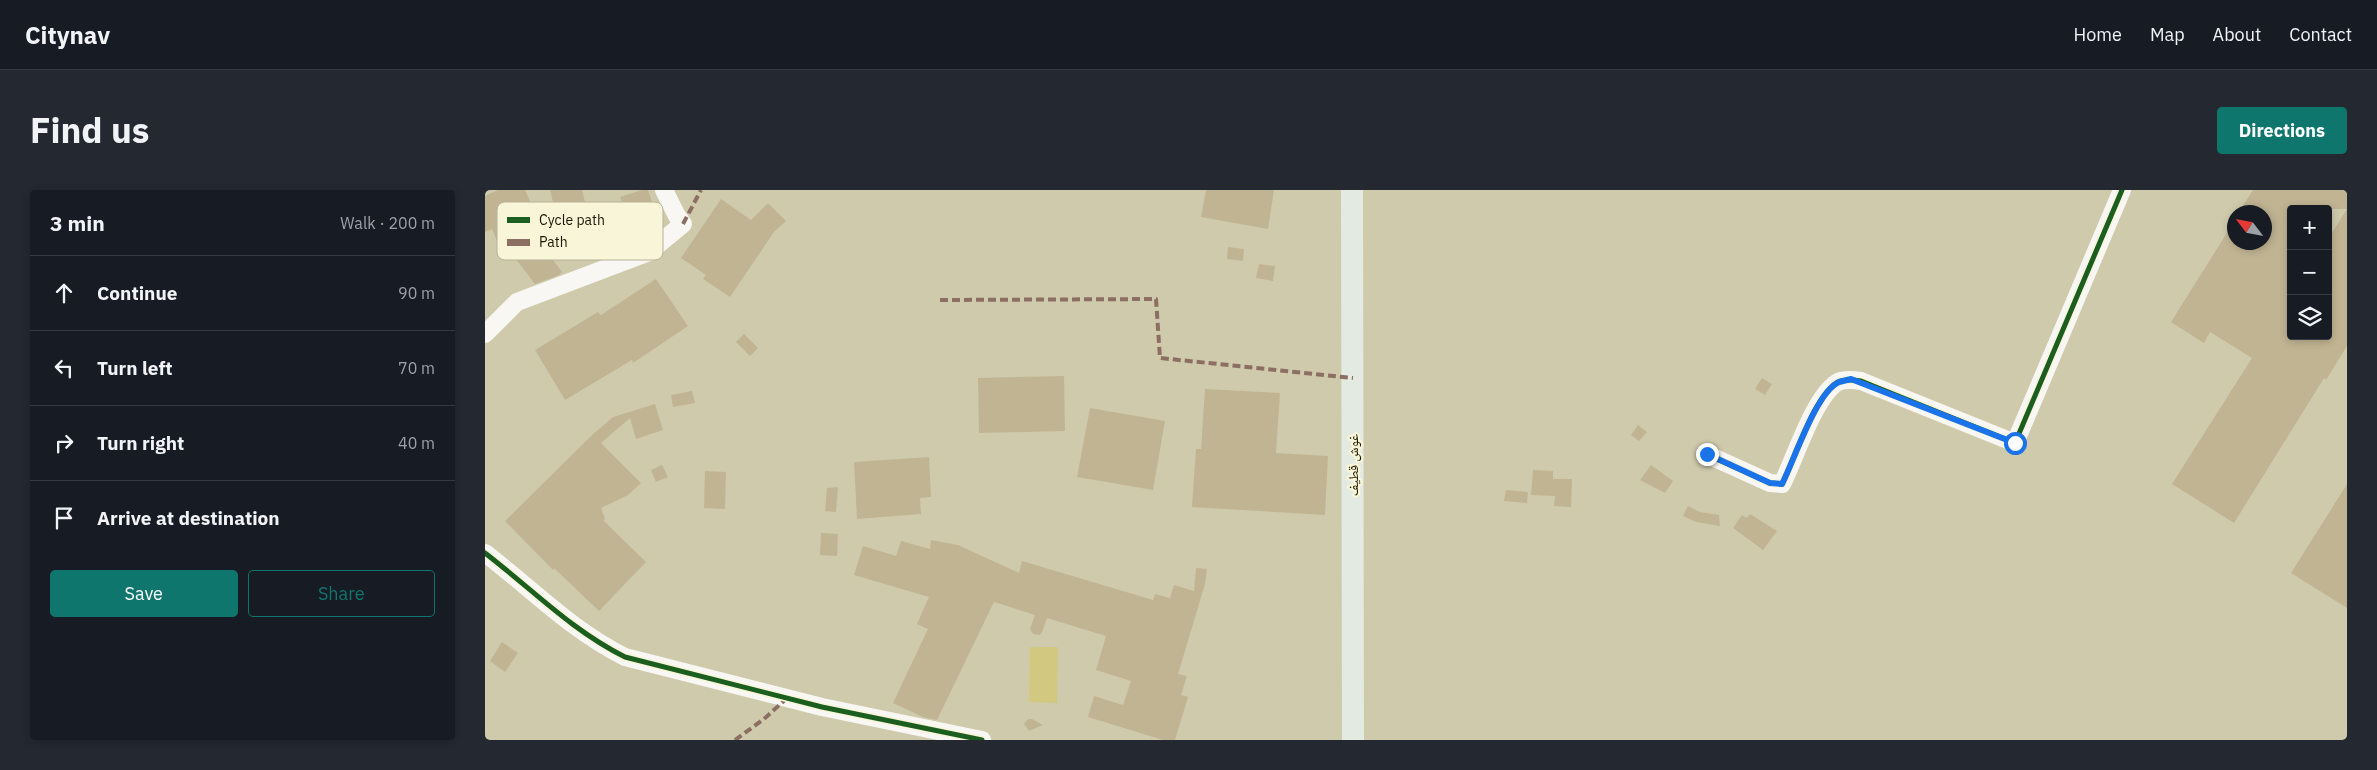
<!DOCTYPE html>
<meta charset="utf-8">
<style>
body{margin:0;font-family:"IBM Plex Sans","Noto Naskh Arabic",sans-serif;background:#242831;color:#f1f3f6}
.controls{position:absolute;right:15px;top:15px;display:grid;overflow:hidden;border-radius:5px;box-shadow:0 2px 8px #0003}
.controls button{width:45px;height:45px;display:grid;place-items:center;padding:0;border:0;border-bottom:1px solid #363941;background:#171b24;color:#f1f3f6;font:25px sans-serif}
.compass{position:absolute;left:1742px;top:15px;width:45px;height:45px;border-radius:50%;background:#171b24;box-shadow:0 2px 8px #0003;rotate:302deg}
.stop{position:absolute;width:15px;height:15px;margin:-11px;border:4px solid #1a73e8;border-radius:50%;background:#fff}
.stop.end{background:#1a73e8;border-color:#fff;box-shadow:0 1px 5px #0008}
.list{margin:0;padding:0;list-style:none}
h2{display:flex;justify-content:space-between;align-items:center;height:65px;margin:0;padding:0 20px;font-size:21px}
h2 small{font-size:16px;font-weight:400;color:#9ea1a6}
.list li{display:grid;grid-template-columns:32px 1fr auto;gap:15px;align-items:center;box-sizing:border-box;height:75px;padding:0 20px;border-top:1px solid #363941}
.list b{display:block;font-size:19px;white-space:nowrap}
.list em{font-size:16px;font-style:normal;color:#9ea1a6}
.actions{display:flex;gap:10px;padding:15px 20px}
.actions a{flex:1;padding:11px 0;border:1px solid #0f766e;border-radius:5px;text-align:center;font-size:18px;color:#0f766e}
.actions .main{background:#0f766e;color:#fff}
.icon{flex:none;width:28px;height:28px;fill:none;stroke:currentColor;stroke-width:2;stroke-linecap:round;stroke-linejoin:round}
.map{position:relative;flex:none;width:1862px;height:550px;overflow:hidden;border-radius:5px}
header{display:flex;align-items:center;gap:30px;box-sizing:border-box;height:70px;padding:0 25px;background:#171b24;border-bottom:1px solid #363941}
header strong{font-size:24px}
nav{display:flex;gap:28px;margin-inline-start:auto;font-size:18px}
.intro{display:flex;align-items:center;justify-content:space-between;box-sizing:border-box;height:120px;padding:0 30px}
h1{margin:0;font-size:35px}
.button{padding:12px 22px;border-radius:5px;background:#0f766e;color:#fff;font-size:18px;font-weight:700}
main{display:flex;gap:30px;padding:0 30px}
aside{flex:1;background:#171b24;border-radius:5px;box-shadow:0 2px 8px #0003}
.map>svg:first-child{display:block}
</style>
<header>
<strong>Citynav</strong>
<nav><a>Home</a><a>Map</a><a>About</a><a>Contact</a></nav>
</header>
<div class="intro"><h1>Find us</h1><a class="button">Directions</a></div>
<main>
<aside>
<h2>3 min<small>Walk · 200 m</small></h2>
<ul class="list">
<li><svg class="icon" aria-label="ahead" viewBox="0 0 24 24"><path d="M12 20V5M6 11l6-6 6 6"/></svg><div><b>Continue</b></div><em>90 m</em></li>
<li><svg class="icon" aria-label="left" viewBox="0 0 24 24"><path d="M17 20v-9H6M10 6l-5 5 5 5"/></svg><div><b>Turn left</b></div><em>70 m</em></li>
<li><svg class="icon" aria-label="right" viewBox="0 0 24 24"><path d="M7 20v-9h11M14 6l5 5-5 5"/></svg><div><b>Turn right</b></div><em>40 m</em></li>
<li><svg class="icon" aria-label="arrive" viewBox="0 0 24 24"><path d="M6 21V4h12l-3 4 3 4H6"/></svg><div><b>Arrive at destination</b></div></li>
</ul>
<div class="actions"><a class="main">Save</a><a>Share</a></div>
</aside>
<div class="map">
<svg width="1862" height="550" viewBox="0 0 1862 550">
<rect width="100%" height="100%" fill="#cfcaac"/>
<path fill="#d3c87f" d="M545 457H573L572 513 544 512Z"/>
<path fill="#c1b493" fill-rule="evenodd" d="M13 0H40L59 43V47L53 50 77 82 74 85 50 94 27 64H25L19 51 13 53 7 39 0 42V6Z
M65 0H97L103 24 73 32Z
M157 0H163L171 24 144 33 135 7Z
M721 0H789L783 39 716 27Z
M1768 0H1862V156L1841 190 1839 188 1749 333 1687 294 1767 168 1725 142 1719 153 1686 132 1750 30V52H1780V22H1754ZM1806 19H1862L1843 49V146H1806Z
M236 9 266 30 283 13 301 31 289 42 245 107 218 89 221 85 196 68Z
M743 57 759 59 758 71 742 69Z
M774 74 790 76 788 91 771 88Z
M171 89 203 136 148 173 147 170 80 210 50 160 113 122 116 125Z
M259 144 273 158 265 166 251 152Z
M579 186 580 241 494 243 493 188Z
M1277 188 1287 194 1280 205 1270 199Z
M720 199 795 203 791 263 843 266 840 325 707 317 711 259H716Z
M207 201 210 213 188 217 186 205Z
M170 214 178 240 151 249 145 228 116 253 156 293 143 305 116 318 120 329 118 330 161 372 114 421 69 378 68 380 20 331 107 245 128 227Z
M605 218 680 231 668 300 592 287Z
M1153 235 1162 242 1154 251 1146 245Z
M444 267 446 307 435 308 436 324 372 329 369 272Z
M177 275 183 287 171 292 166 280Z
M1166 275 1188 291 1180 303 1155 290Z
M1048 280 1068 281V289H1087L1086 317 1069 316 1070 306 1046 305Z
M220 281 241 282 240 319 219 318Z
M1862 294V418L1806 383Z
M353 297 351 322 340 321 342 298Z
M1021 300 1043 302 1042 313 1019 311Z
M1203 316 1215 322 1234 325 1235 336 1211 332 1198 326Z
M1265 324 1292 341 1278 360 1248 338 1257 325 1262 328Z
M336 343 353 344 352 366 335 365Z
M446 350 473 355 534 383 537 371 668 410 670 404 685 408 689 395 709 401 711 378 722 379 720 394 693 484 702 486 696 505 703 507 690 550H678L603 527 609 506 638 515 646 491 611 480 621 446 562 428 557 442 555 445 548 444 545 439 550 425 509 412 452 530 438 527 408 513 443 439 432 434 444 407 369 385 378 356 411 366 416 351 445 359Z
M17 452 33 463 20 482 5 471Z
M543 529H547L558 535 544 541 539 534Z"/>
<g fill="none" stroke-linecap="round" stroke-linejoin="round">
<path stroke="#f8f7f3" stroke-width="18" d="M0 144 32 112 164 62 198 34 192 26 179 0
M1221 264 1285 293 1297 294C1310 269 1329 206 1353 192 1360 189 1369 190 1376 191L1530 253 1637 0
M0 363C47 399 86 440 140 467L337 517 497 550"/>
<path stroke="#e3eae2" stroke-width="22" d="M867 0 868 550"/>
<path stroke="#8d6e63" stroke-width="4" stroke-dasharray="8 4" stroke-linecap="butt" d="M198 34 216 0
M455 110 671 109 675 168 868 188
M250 550 279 529 302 508"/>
<defs>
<path id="cycleway" d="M1221 264 1285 293 1297 294C1310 269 1329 206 1353 192 1360 189 1369 190 1376 191L1530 253 1637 0
M0 363C47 399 86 440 140 467L337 517 497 550"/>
</defs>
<use href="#cycleway" stroke="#f9f5d9" stroke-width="8"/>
<use href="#cycleway" stroke="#1b5e20" stroke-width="5"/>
</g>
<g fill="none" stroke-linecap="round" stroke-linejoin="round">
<path stroke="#1a73e8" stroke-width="6" d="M1222 264 1285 293 1297 294C1309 271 1331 202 1354 192 1358 191 1362 190 1366 189L1530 253"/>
</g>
<g text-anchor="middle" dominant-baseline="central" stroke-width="4.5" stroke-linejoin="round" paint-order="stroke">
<g font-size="14" fill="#1a1703" stroke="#f9f5d9">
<text transform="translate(868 275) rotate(-90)">غوش قطيف</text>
</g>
</g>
<rect x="12" y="12" width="166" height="58" rx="8" fill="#f9f5d9" stroke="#b6b299" stroke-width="1"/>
<rect x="22" y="27" width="23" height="6" fill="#1b5e20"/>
<rect x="22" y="49" width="23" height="7" fill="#8d6e63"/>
<g font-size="14" fill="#1a1703">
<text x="54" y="35">Cycle path</text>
<text x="54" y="57">Path</text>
</g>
</svg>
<div class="controls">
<button>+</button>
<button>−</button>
<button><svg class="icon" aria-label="layers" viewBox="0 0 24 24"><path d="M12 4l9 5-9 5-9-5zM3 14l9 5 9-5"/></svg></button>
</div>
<svg class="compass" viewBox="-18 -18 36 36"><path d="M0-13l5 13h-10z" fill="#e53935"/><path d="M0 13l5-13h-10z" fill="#9ea1a6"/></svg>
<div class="stop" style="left:1530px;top:253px"></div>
<div class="stop end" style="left:1222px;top:264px"></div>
</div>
</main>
